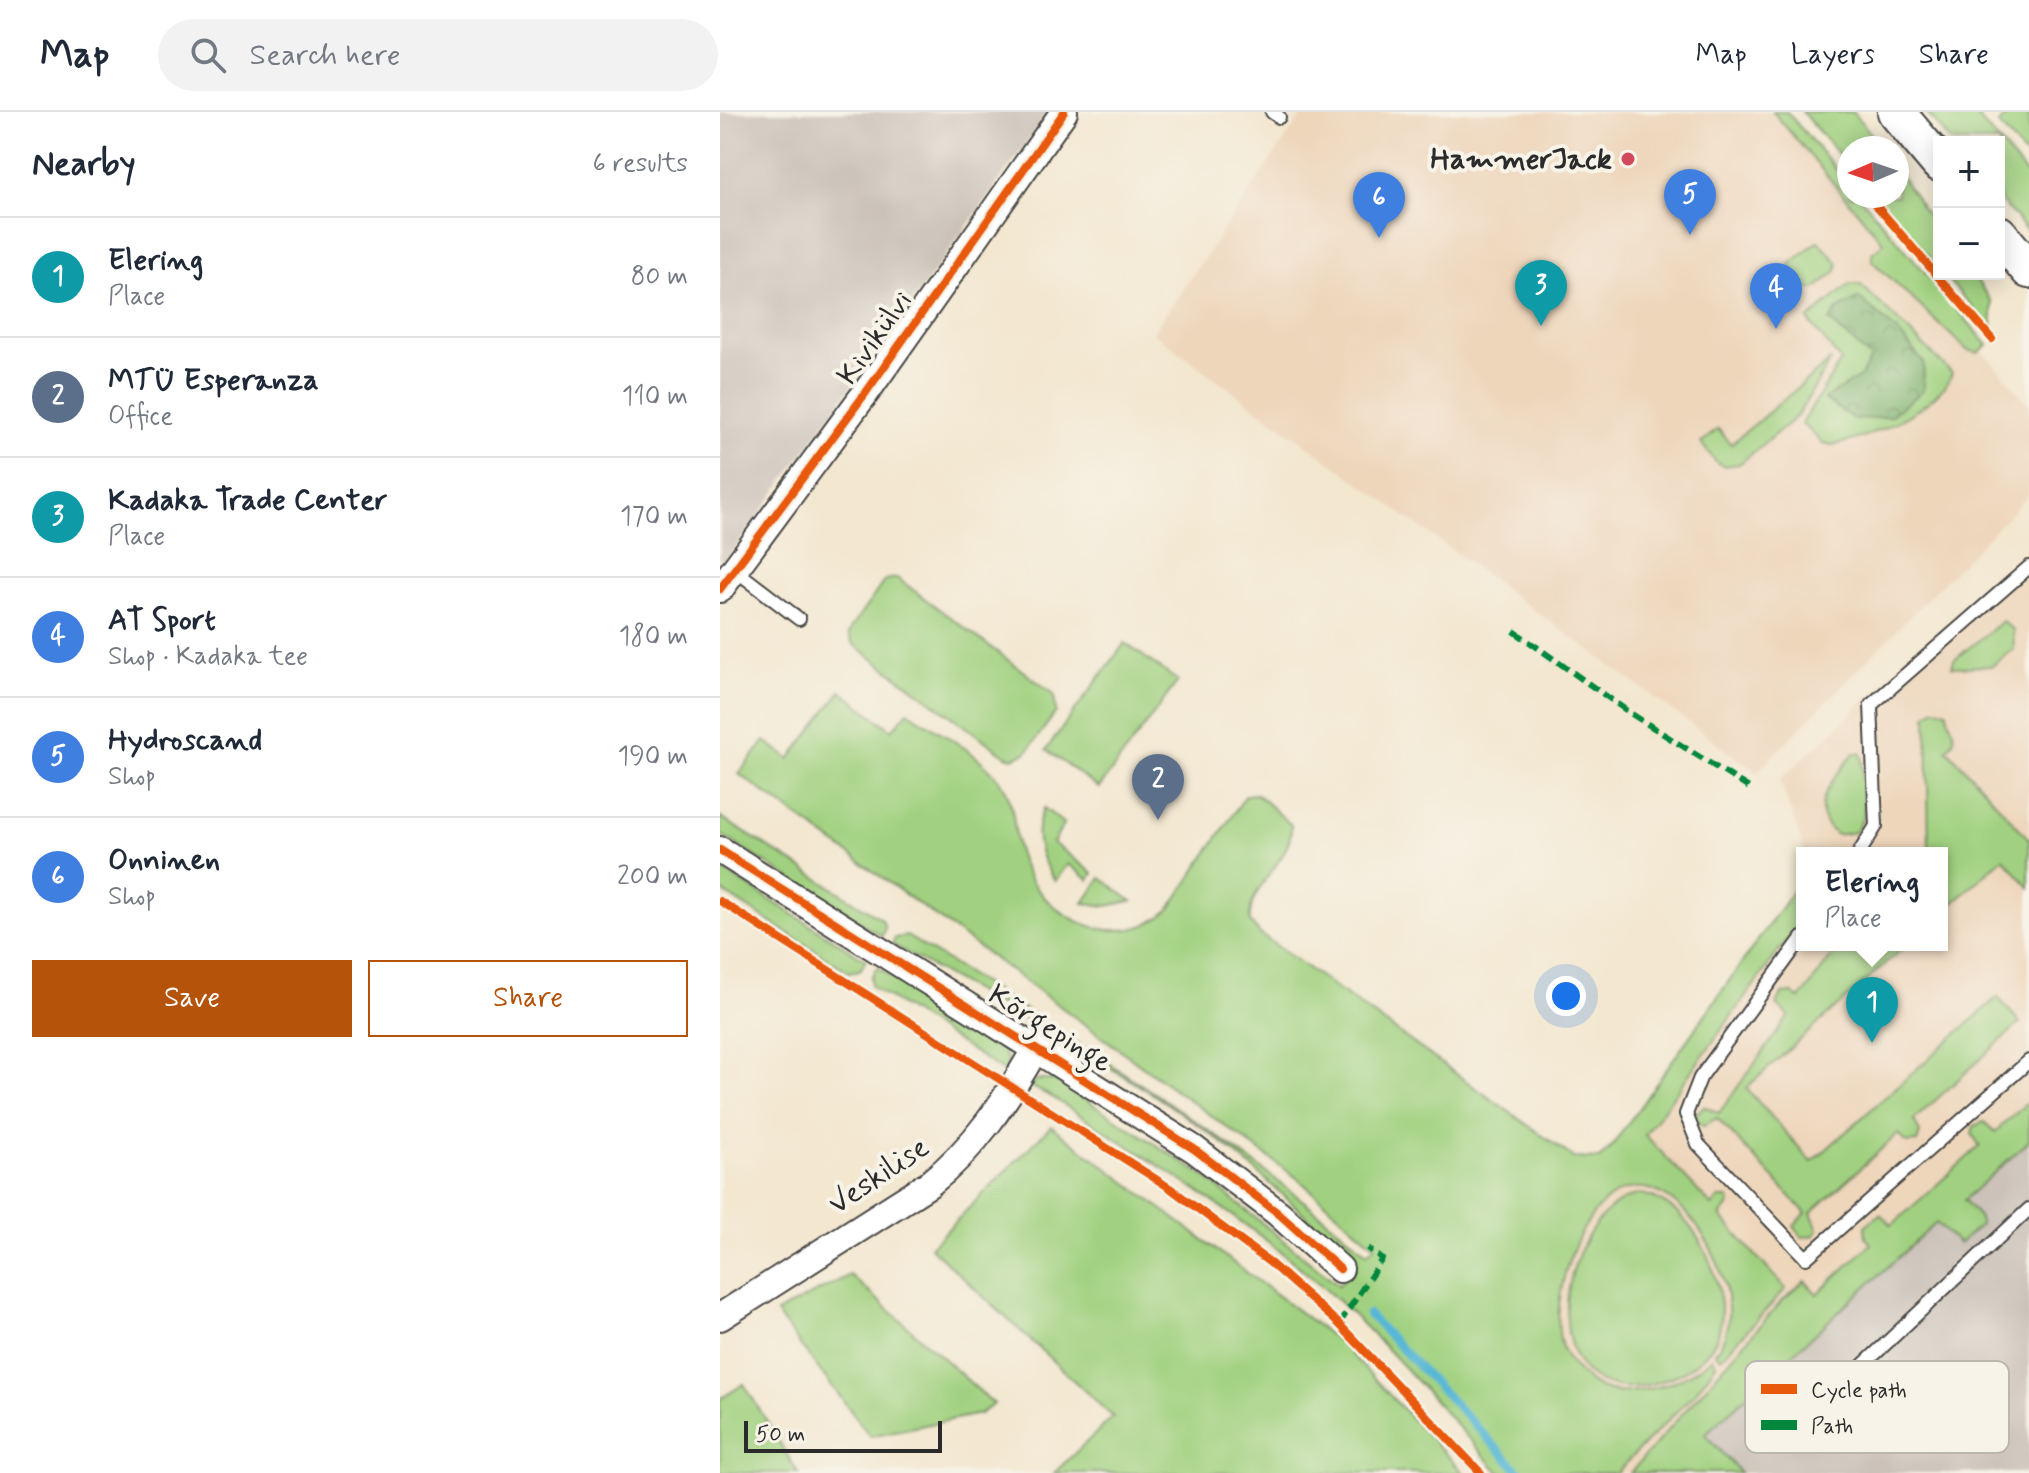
<!DOCTYPE html>
<meta charset="utf-8">
<style>
body{margin:0;font-family:Mynerve,sans-serif;background:#f2f2f3;color:#1f2937}
.controls{position:absolute;right:24px;top:24px;display:grid;overflow:hidden;border-radius:0px;box-shadow:0 4px 20px #0003}
.controls button{width:72px;height:72px;display:grid;place-items:center;padding:0;border:0;border-bottom:2px solid #e0e1e3;background:#fff;color:#1f2937;font:40px sans-serif}
.compass{position:absolute;left:1117px;top:24px;width:72px;height:72px;border-radius:50%;background:#fff;box-shadow:0 4px 20px #0003;rotate:268deg}
.scale{position:absolute;left:24px;bottom:20px;width:198px;box-sizing:border-box;padding-left:8px;border:4px solid #2b2b2b;border-top:0;font-size:22px;line-height:28px;white-space:nowrap;color:#2b2b2b;-webkit-text-stroke:6px #f7f3e8;paint-order:stroke}
.you{position:absolute;left:846px;top:884px;width:28px;height:28px;margin:-20px;border:6px solid #fff;border-radius:50%;background:#1a73e8;box-shadow:0 0 0 12px #1a73e833}
.badge{display:grid;place-items:center;width:52px;height:52px;border-radius:50%;background:#b45309;color:#fff;font-size:26px;font-weight:700}
.pin{position:absolute;translate:-50% -66px;filter:drop-shadow(0 2px 4px #0008)}
.pin::after{content:'';position:absolute;top:42px;width:28px;height:24px;background:inherit;clip-path:polygon(0 0,100% 0,50% 100%)}
.popup{position:absolute;left:1076px;top:735px;width:152px;height:104px;box-sizing:border-box;display:grid;place-content:center;border-radius:0px;background:#fff;filter:drop-shadow(0 2px 6px #0005);font-size:26px;white-space:nowrap;color:#747a83}
.popup b{font-size:30px;color:#1f2937}
.popup::after{content:'';position:absolute;left:50%;top:100%;margin-left:-16px;border:16px solid transparent;border-top-color:#fff}
.list{margin:0;padding:0;list-style:none}
h2{display:flex;justify-content:space-between;align-items:center;height:104px;margin:0;padding:0 32px;font-size:34px}
h2 small{font-size:26px;font-weight:400;color:#747a83}
.list li{display:grid;grid-template-columns:52px 1fr auto;gap:24px;align-items:center;box-sizing:border-box;height:120px;padding:0 32px;border-top:2px solid #e0e1e3}
.list b{display:block;font-size:30px;white-space:nowrap}
.list p{margin:0;font-size:26px;white-space:nowrap;color:#747a83}
.list em{font-size:26px;font-style:normal;color:#747a83}
.actions{display:flex;gap:16px;padding:24px 32px}
.actions a{flex:1;padding:18px 0;border:2px solid #b45309;border-radius:0px;text-align:center;font-size:28px;color:#b45309}
.actions .main{background:#b45309;color:#fff}
.icon{flex:none;width:44px;height:44px;fill:none;stroke:currentColor;stroke-width:2;stroke-linecap:round;stroke-linejoin:round}
.map{position:relative;flex:none;width:1309px;height:1361px;overflow:hidden}
header{display:flex;align-items:center;gap:48px;box-sizing:border-box;height:112px;padding:0 40px;background:#fff;border-bottom:2px solid #e0e1e3}
header strong{font-size:38px}
nav{display:flex;gap:44px;margin-inline-start:auto;font-size:28px}
.search{width:560px;height:72px;background:#f2f2f3;display:flex;align-items:center;gap:20px;box-sizing:border-box;padding:0 28px;border-radius:44px;color:#747a83;font-size:30px}
main{display:flex}
aside{flex:1;background:#fff}
.map>svg:first-child{display:block}
</style>
<header>
<strong>Map</strong>
<div class="search"><svg class="icon" aria-label="search" viewBox="0 0 24 24"><circle cx="10" cy="10" r="6"/><path d="M15 15l6 6"/></svg>Search here</div>
<nav><a>Map</a><a>Layers</a><a>Share</a></nav>
</header>
<main>
<aside>
<h2>Nearby<small>6 results</small></h2>
<ul class="list">
<li><span class="badge" style="background:#0f9aa8">1</span><div><b>Elering</b><p>Place</p></div><em>80 m</em></li>
<li><span class="badge" style="background:#5c6f8a">2</span><div><b>MTÜ Esperanza</b><p>Office</p></div><em>110 m</em></li>
<li><span class="badge" style="background:#0f9aa8">3</span><div><b>Kadaka Trade Center</b><p>Place</p></div><em>170 m</em></li>
<li><span class="badge" style="background:#3f7fe0">4</span><div><b>AT Sport</b><p>Shop · Kadaka tee</p></div><em>180 m</em></li>
<li><span class="badge" style="background:#3f7fe0">5</span><div><b>Hydroscand</b><p>Shop</p></div><em>190 m</em></li>
<li><span class="badge" style="background:#3f7fe0">6</span><div><b>Onninen</b><p>Shop</p></div><em>200 m</em></li>
</ul>
<div class="actions"><a class="main">Save</a><a>Share</a></div>
</aside>
<div class="map">
<svg width="1309" height="1361" viewBox="0 0 1309 1361">
<defs>
<pattern id="forest-crowns" width="20" height="18" patternUnits="userSpaceOnUse" patternTransform="scale(2)"><rect width="20" height="18" fill="#80b36e"/><path d="M2 6a3 3 0 1 1 6 0M12 15a3 3 0 1 1 6 0" fill="none" stroke="#69925b"/></pattern>
</defs>
<rect width="100%" height="100%" fill="#f7f3e8"/>
<filter id="ink" filterUnits="userSpaceOnUse"><feTurbulence type="fractalNoise" baseFrequency=".0125" numOctaves="2"/><feDisplacementMap in="SourceGraphic" scale="16" xChannelSelector="R" yChannelSelector="G"/><feConvolveMatrix kernelMatrix="1 2 1 2 8 2 1 2 1" color-interpolation-filters="sRGB"/></filter>
<filter id="wash" filterUnits="userSpaceOnUse"><feTurbulence type="fractalNoise" baseFrequency=".006" numOctaves="4" result="noise"/><feDisplacementMap in="SourceGraphic" scale="32" xChannelSelector="R" yChannelSelector="G"/><feGaussianBlur stdDeviation="1.8" result="paint"/><feColorMatrix in="noise" values="0 0 0 0 0 0 0 0 0 0 0 0 0 0 0 0 0 1.4 0 .05"/><feComposite in="paint" operator="in"/></filter>
<g filter="url(#wash)">
<rect width="100%" height="100%" fill="#f3e7d0"/>
<path fill="#eed6bb" d="M584 0H1056L1309 293V383L1037 660 433 221Z
M1309 436V1006L920 1361H896L776 1212 1082 784V833H1222V741H1085L1060 668Z"/>
<path fill="#ccc2b9" d="M0 0H329L0 457Z
M1309 1006V1361H920Z"/>
<path fill="#a1d180" stroke="#667e56" stroke-width="2" d="M1053 0H1067L1129 72V84H1139L1268 233 1258 241 1247 238 1152 149V141L1164 131Z
M1082 0H1133L1163 36H1129V54Z
M1206 0H1253L1279 30H1231Z
M1291 0H1309V48L1278 12Z
M1279 30 1309 65V121L1279 87Z
M1177 58 1219 121V157L1155 84H1177Z
M1098 129 1118 151 1117 159 1095 177H1088L1069 153Z
M1223 162H1252L1272 190V218Z
M1130 172 1141 173 1232 261C1221 294 1145 329 1112 333L1102 331 1082 311 1121 249 1088 208Z
M1111 248 1077 304 1019 352 1003 354 996 350 981 331 998 317 1011 332Z
M177 466 334 582 336 600 306 641 293 646 286 644 133 532 128 522 131 516 165 468Z
M1282 509 1293 518 1294 537 1272 554 1232 555 1234 548Z
M405 531 458 569 379 676 326 638Z
M121 579 172 618 188 599C219 621 264 642 284 675 298 700 292 732 305 758 331 811 402 840 449 798L526 683 537 682 571 713C573 751 527 771 530 810L540 822 854 1046 879 1047 892 1034 1082 766V807L925 1023 992 1094 999 1086H1009L1010 1092 1000 1104 1066 1177 1001 1246 995 1241C1033 1197 983 1095 933 1078 866 1057 824 1189 843 1238 846 1247 854 1255 861 1262 874 1276 891 1282 910 1280 944 1276 965 1268 992 1246L996 1252 974 1282 896 1361H780C732 1309 686 1254 635 1205 549 1119 432 1049 330 984L309 974 317 968H334L395 1006 481 1062 619 1173 637 1151C595 1113 554 1073 510 1037 406 955 284 899 172 832L175 826 187 824C346 923 505 1019 647 1141L655 1134 577 1066 19 662 45 629 70 647Z
M1215 596 1227 599C1228 615 1242 623 1227 637L1309 727V775L1283 746 1229 795 1222 788V741H1209L1207 603Z
M1134 641H1140L1142 645 1144 703 1136 720 1117 723C1082 698 1116 664 1134 641Z
M324 696 344 712 333 731 373 761 369 768 348 752 335 769C319 746 311 722 324 696Z
M0 705 162 807 165 816 162 824 0 722Z
M0 756 9 762 146 848 140 858 129 860 0 778Z
M381 766 412 789 387 794 364 791Z
M1120 833H1186L1026 976 1092 1050 1278 885 1300 911 1194 1008 1200 1021 1197 1030 1187 1031 1178 1022 1091 1101 1098 1117 1095 1123 1082 1125 1074 1114 1086 1101 997 1006 983 1014 976 1009V1002L984 994 999 1001 1069 904 1057 893 1062 882 1071 881 1080 887Z
M157 855 279 933 287 947 286 961 151 874V865Z
M1309 989V1029L1244 1088 1260 1106V1113L1239 1132 1216 1111 985 1322 1020 1361H910L1061 1190 1085 1169 1097 1182 1151 1132 1146 1126 1145 1114 1160 1102 1172 1113 1260 1034 1252 1022 1254 1014 1264 1010 1275 1020Z
M331 1014 618 1229 744 1361H334L393 1305 210 1135Z
M922 1082C972 1092 1007 1166 1000 1214 997 1238 973 1256 952 1265 801 1325 832 1096 922 1082Z
M130 1163 274 1292 260 1302 150 1324 56 1201Z
M24 1272 78 1361H0V1287Z"/>
<path fill="url(#forest-crowns)" stroke="#566f4c" stroke-width="2" d="M1139 186 1179 221 1204 251 1203 279 1170 304 1135 308 1104 287 1141 264 1151 246 1110 209 1116 199Z"/>
<g fill="none" stroke-linecap="round" stroke-linejoin="round">
<path stroke="#57b7d6" stroke-width="8" d="M648 1202 801 1361"/>
</g>
</g>
<g filter="url(#ink)">
<g fill="none" stroke-linecap="round" stroke-linejoin="round">
<defs>
<path id="service" d="M552 0 559 5
M14 457 79 507
M1139 741 1156 714 1151 593 1309 455
M1082 826 980 966 966 1002 978 1032 1086 1146 1309 949
M1108 1286 1309 1097"/>
<path id="minor" d="M0 477 147 279 344 0
M0 738 474 1037 558 1101 620 1157
M0 1205 209 1072C256 1035 286 988 316 936"/>
<path id="secondary" d="M1176 0 1219 51
M1279 122 1309 158"/>
</defs>
<use href="#service" stroke="#494744" stroke-width="16"/>
<use href="#minor" stroke="#494744" stroke-width="30"/>
<use href="#secondary" stroke="#494744" stroke-width="40"/>
<use href="#service" stroke="#fff" stroke-width="12"/>
<use href="#minor" stroke="#fff" stroke-width="26"/>
<use href="#secondary" stroke="#fff" stroke-width="36"/>
<path stroke="#00873e" stroke-width="6" stroke-dasharray="12 6" stroke-linecap="butt" d="M794 519 910 601 1029 676
M619 1212 662 1147 648 1136"/>
<defs>
<path id="cycleway" d="M1148 84 1272 227
M0 477 147 279 344 0
M0 738 474 1037 558 1101 620 1157
M0 789 450 1076 549 1150 619 1212 761 1361"/>
</defs>
<use href="#cycleway" stroke="#f7f3e8" stroke-width="13"/>
<use href="#cycleway" stroke="#e8590c" stroke-width="8"/>
</g>
</g>
<circle fill="#d1495b" stroke="#f7f3e8" stroke-width="3" cx="908" cy="47" r="8"/>
<g text-anchor="middle" dominant-baseline="central" stroke-width="8" stroke-linejoin="round" paint-order="stroke">
<g font-size="30" font-weight="bold" fill="#2b2b2b" stroke="#f7f3e8" text-anchor="end">
<text x="892" y="47">HammerJack</text>
</g>
<g font-size="30" fill="#2b2b2b" stroke="#f7f3e8">
<text transform="translate(155 226) rotate(-55)">Kivikülvi</text>
<text transform="translate(330 917) rotate(32)">Kõrgepinge</text>
<text transform="translate(159 1064) rotate(-34)">Veskilise</text>
</g>
</g>
<rect x="1025" y="1249" width="264" height="92" rx="12" fill="#f7f3e8" stroke="#bab7af" stroke-width="2"/>
<rect x="1041" y="1272" width="36" height="10" fill="#e8590c"/>
<rect x="1041" y="1308" width="36" height="10" fill="#00873e"/>
<g font-size="22" fill="#2b2b2b">
<text x="1091" y="1285">Cycle path</text>
<text x="1091" y="1321">Path</text>
</g>
</svg>
<div class="controls">
<button>+</button>
<button>−</button>
</div>
<svg class="compass" viewBox="-18 -18 36 36"><path d="M0-13l5 13h-10z" fill="#e53935"/><path d="M0 13l5-13h-10z" fill="#747a83"/></svg>
<div class="scale">50 m</div>
<div class="you"></div>
<div class="pin badge" style="left:1152px;top:931px;background:#0f9aa8">1</div>
<div class="popup"><b>Elering</b>Place</div>
<div class="pin badge" style="left:438px;top:708px;background:#5c6f8a">2</div>
<div class="pin badge" style="left:821px;top:214px;background:#0f9aa8">3</div>
<div class="pin badge" style="left:1056px;top:217px;background:#3f7fe0">4</div>
<div class="pin badge" style="left:970px;top:123px;background:#3f7fe0">5</div>
<div class="pin badge" style="left:659px;top:126px;background:#3f7fe0">6</div>
</div>
</main>
